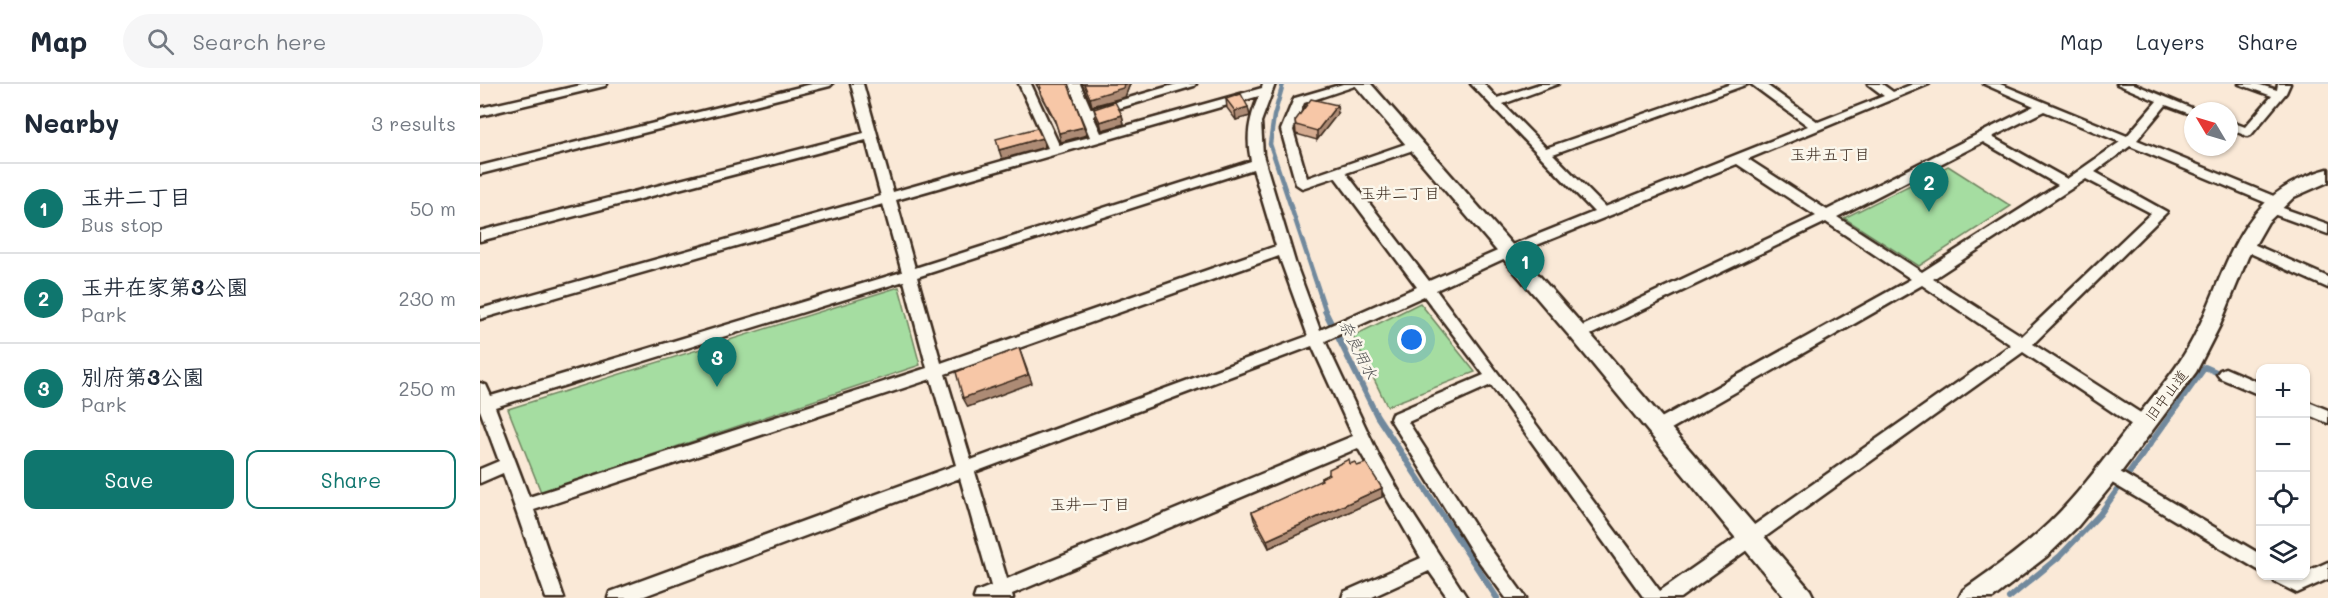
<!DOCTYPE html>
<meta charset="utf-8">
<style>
body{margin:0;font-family:Mali,"Klee One",sans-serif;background:#f6f6f7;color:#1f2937}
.controls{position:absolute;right:18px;bottom:18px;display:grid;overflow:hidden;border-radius:12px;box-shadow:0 2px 4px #0004}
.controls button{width:54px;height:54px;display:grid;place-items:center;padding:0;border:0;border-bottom:2px solid #e0e1e3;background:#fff;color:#1f2937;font:30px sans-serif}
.compass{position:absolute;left:1704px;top:18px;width:54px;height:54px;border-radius:50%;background:#fff;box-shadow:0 2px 4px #0004;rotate:308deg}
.you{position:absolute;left:932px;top:256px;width:21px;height:21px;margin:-15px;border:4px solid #fff;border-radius:50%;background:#1a73e8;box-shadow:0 0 0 9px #1a73e833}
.badge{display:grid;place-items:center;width:39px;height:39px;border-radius:50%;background:#0f766e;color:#fff;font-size:20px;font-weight:700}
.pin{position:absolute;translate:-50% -50px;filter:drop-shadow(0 2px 3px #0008)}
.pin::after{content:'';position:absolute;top:32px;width:21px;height:18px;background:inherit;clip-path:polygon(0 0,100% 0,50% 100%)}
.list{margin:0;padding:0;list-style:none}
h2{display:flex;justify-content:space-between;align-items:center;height:78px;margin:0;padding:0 24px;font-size:26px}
h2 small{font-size:20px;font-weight:400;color:#747a83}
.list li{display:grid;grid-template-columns:39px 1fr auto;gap:18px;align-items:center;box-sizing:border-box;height:90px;padding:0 24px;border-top:2px solid #e0e1e3}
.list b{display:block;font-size:22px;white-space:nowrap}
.list p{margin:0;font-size:20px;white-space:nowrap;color:#747a83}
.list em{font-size:20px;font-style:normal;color:#747a83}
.actions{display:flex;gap:12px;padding:18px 24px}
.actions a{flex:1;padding:14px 0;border:2px solid #0f766e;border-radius:12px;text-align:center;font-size:21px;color:#0f766e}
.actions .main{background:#0f766e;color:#fff}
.icon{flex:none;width:33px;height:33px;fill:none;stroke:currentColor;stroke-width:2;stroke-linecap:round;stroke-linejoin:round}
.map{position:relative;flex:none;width:1848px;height:514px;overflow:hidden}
header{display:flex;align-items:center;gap:36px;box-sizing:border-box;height:84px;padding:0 30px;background:#fff;border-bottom:2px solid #e0e1e3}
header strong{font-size:28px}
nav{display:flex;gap:33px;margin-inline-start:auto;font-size:21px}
.search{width:420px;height:54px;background:#f6f6f7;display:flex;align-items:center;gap:15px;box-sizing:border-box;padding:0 21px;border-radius:33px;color:#747a83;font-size:22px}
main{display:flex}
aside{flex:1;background:#fff}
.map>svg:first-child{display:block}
</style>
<header>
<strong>Map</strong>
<div class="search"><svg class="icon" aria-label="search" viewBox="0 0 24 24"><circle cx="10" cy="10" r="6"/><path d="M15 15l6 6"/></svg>Search here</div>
<nav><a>Map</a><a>Layers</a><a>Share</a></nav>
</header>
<main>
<aside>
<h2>Nearby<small>3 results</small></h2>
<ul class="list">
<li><span class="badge">1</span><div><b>玉井二丁目</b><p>Bus stop</p></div><em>50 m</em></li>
<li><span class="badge">2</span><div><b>玉井在家第3公園</b><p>Park</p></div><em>230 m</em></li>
<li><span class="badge">3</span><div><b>別府第3公園</b><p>Park</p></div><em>250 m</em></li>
</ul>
<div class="actions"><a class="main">Save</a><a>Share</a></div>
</aside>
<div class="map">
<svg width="1848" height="514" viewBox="0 0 1848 514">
<rect width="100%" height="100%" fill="#fae9d7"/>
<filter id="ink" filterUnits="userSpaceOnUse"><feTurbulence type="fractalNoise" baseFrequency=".0167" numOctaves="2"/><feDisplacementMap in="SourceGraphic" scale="12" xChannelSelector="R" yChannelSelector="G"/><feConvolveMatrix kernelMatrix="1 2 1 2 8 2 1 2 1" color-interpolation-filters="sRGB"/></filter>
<g filter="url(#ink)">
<path fill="#a5dda1" stroke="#708460" stroke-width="1.5" d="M1468 82 1531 122 1439 182 1364 134Z
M419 203 440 281 61 408 28 325Z
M940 219 995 288 907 322 873 252Z"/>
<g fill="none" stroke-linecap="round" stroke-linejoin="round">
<path stroke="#71899d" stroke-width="4.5" d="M803 0 794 32 790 60 846 228"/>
<path stroke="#71899d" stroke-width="6" d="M845 227 897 332 1017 514
M1529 514 1580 472 1620 430 1725 283 1743 291"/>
<defs>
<path id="street" d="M106 0H127L125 2 0 32V24Z
M332 0H352L350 2 0 90V82Z
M371 0H383L413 108 568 64 539 0H551L579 61 610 53 588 0H600L611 25 697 0H716L714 2 613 32 621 49 782 4 783 0H795L781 38 783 71 815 178 840 246 937 203 855 93 822 104 816 100 801 46 813 17 815 14 863 0H881L824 19 813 46 827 94 931 58H939L941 61 939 64 866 89 949 197 1022 165 1114 128 991 0H1004L1017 14 1060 0H1078L1023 20 1066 64 1251 0H1268L1073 70 1125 123 1328 42 1271 0H1285L1338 38 1404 12 1388 0H1402L1413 8 1433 0H1449L1268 75 1347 126 1554 22 1504 0H1520L1647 52 1677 17 1637 0H1654L1719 27H1713V31L1686 21 1657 56 1801 115 1803 118 1797 122 1848 140V150L1785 127 1783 124 1789 120 1650 62 1615 88 1687 128 1553 260 1670 335 1672 340 1670 345 1664 346 1658 345 1543 268 1200 514H1164L1011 301 928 338 1004 456 1046 514H1026L992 468 910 335 912 330 1004 291 944 212 845 257 899 372 925 418 987 514H968L949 487 890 514H862L864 508 941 474 878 364 532 510 533 514H494L496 508 511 502 480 394 159 514H128L130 508 476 381 451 295 54 426 84 514H66L23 389 0 399V385L19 377 0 326V299L6 301 11 312 422 188 403 120 0 235V225L401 112 386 56 0 157V147L384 49ZM779 12C769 35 766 53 771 77L435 184 416 116ZM1564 27 1640 58 1587 95 1512 53ZM1503 58 1578 101 1442 188 1357 133ZM1257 80 1336 132 1094 246 1092 250 1094 254H1104L1346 138 1431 195 1172 339 1170 344 1172 349 1178 350 1184 349 1442 201 1531 261 1180 507 956 206 1032 171ZM773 85 796 162 461 279 437 193ZM1606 95 1671 129 1542 252 1453 195ZM799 172 828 252 491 376 465 290ZM424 197 447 284 49 413 15 323ZM832 262 873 352 527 495 495 388Z
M1759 0H1777L1797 6 1798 0H1810L1806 9 1771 51 1767 52 1749 45V37L1765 43 1792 12Z
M1764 156 1848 193V204L1759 164 1757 161 1759 158Z
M1745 284 1780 299V311L1740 294 1737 290 1740 286Z
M1826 317 1848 326V339L1826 330Z
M1628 381 1780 470V487L1622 393 1620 388 1622 383Z
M1848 478V495L1817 509 1795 498 1792 492H1826V488Z"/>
<path id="secondary" d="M874 0H891L1106 245 1330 506 1334 514H1305L1092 255Z
M1848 85V98L1814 113 1788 138 1768 173 1740 241 1716 288 1630 403 1598 442 1567 472 1513 514H1479L1483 506C1513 485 1543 464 1569 439 1600 409 1625 374 1651 340 1666 321 1682 303 1696 283 1749 208 1742 113 1848 85Z"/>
</defs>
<use href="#street" stroke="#3b2a1e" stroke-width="5"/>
<use href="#secondary" stroke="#3b2a1e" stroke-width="5"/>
<use href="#street" fill="#fbf7ec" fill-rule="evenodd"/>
<use href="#secondary" fill="#fbf7ec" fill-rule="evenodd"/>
</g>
<path fill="#d4ab90" stroke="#3b2a1e" stroke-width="1.5" d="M556 0H588L607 51 581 58 577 42 562 14 559 5Z
M602 0H650L645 13 612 22Z
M746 15 770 32 756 36 747 24Z
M614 25 642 31 644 40 622 46 616 33Z
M858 29 837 56 816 50 815 37Z
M870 380 877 382 902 413 789 464 774 436 772 428 841 397V394Z"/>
<path fill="#ad8b75" stroke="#3b2a1e" stroke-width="1.5" d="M644 0H650L645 13 612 22 610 14Z
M857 21 858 29 837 56V47Z
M768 23 770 32 756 36 755 27Z
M642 31 644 40 622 46 620 38Z
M604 43 607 51 581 58 579 49Z
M562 54 565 63 522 75 519 66Z
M539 264 552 299 488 323 483 314Z
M902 404V413L789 464 787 456Z"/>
<path fill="#f7c7a7" stroke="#3b2a1e" stroke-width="1.5" d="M559 0H588L604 43 579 49 574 34 559 5 561 4Z
M604 0H644L643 4 610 14Z
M761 10 768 23 755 27 746 15Z
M831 15 857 21 837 47 816 41 815 37Z
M635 18 642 31 620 38 614 25Z
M557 44 562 54 519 66 516 55Z
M539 264 548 291 483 314 476 288Z
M869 375 870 380 875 378 877 382 886 379 902 404 787 456 772 428 842 396 841 394 849 390V385Z"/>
</g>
<g text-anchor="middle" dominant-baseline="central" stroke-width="5" stroke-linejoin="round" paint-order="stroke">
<g font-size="15" fill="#3b2a1e" stroke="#fbf7ec">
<text transform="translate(1686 311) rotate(-53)">旧中山道</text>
</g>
<g font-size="16" fill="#3b2a1e" stroke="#fbf7ec">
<text x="1350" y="69">玉井五丁目</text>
<text x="920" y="108">玉井二丁目</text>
<text x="610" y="419">玉井一丁目</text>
</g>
<g font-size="16" font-style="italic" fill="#525253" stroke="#fbf7ec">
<text transform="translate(879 265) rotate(63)">奈良用水</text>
</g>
</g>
</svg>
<div class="controls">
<button>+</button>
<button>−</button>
<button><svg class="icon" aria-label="locate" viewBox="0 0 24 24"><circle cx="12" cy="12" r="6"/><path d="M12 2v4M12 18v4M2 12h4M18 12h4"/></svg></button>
<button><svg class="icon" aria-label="layers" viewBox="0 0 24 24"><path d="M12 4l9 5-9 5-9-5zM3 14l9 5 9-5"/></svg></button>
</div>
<svg class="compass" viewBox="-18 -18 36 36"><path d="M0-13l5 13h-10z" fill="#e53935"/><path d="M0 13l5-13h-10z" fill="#747a83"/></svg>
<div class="you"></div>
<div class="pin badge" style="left:1045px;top:207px">1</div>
<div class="pin badge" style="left:1449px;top:128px">2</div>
<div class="pin badge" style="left:237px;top:303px">3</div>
</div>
</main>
